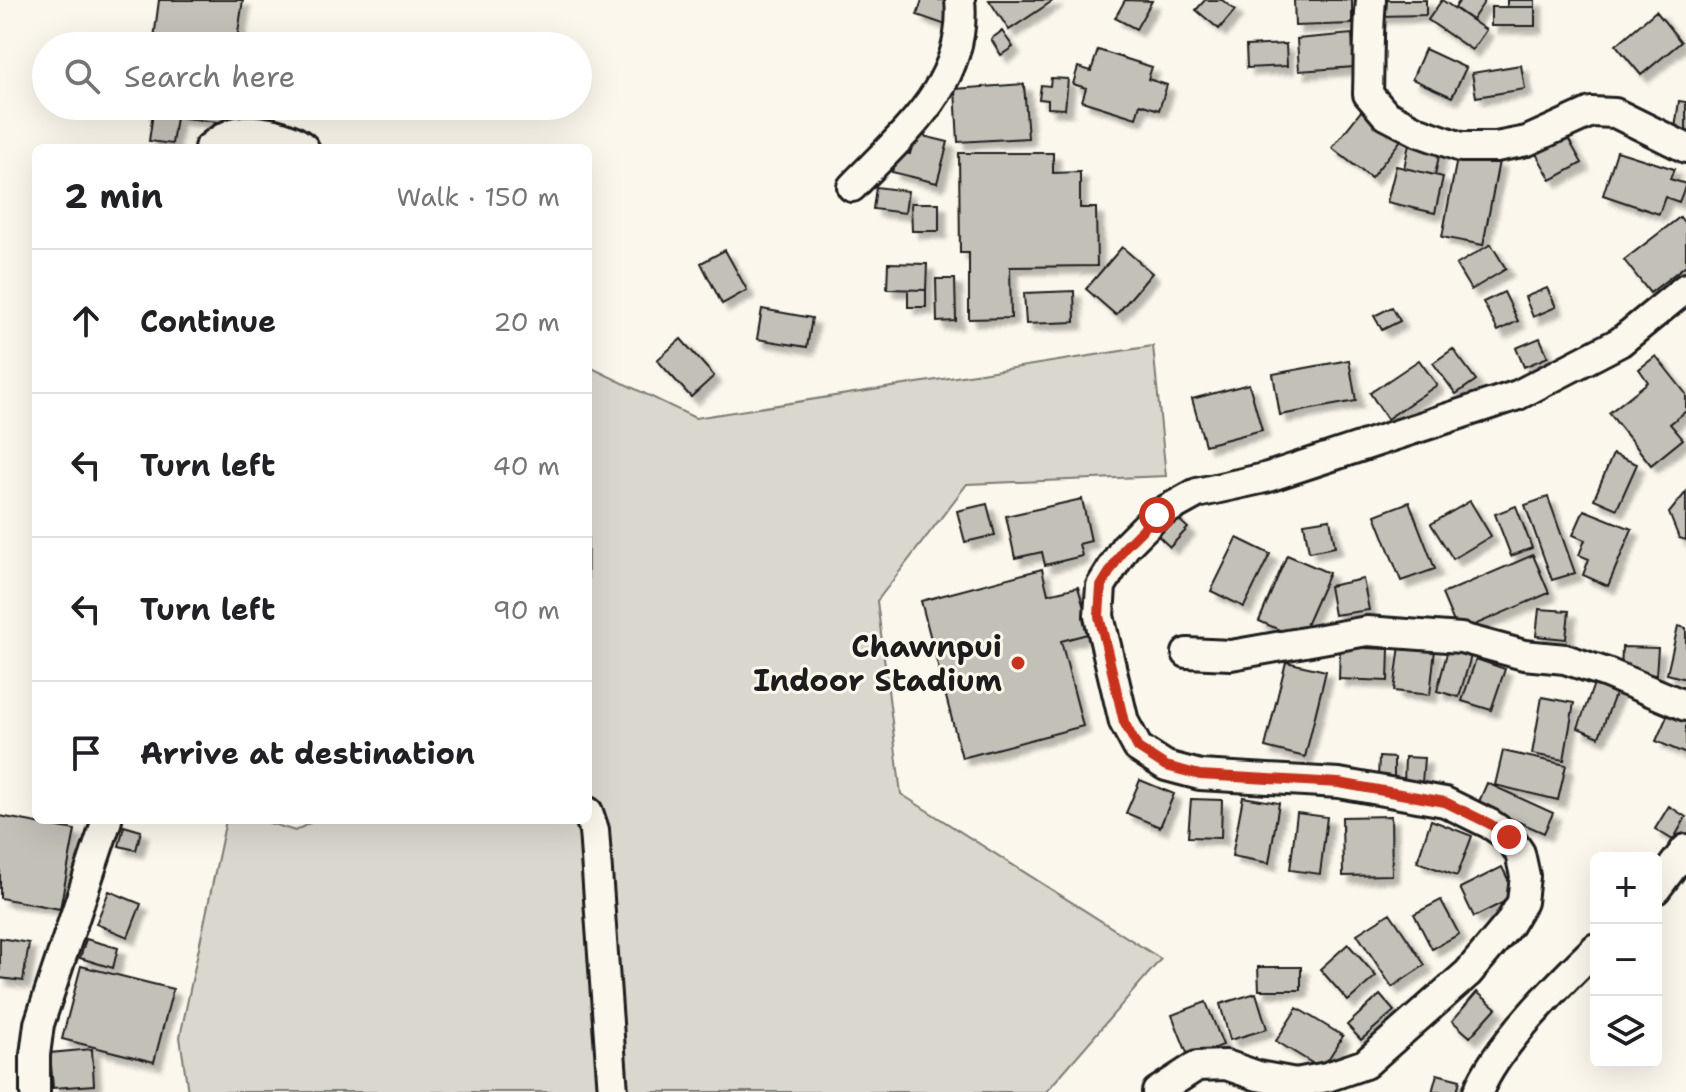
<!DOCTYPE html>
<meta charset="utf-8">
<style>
body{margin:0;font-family:"Shantell Sans",sans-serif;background:#f6f6f6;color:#202124}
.controls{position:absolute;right:24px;bottom:24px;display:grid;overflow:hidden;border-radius:12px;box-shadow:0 8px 32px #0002}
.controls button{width:72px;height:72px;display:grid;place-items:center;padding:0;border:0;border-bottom:2px solid #e0e0e0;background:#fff;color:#202124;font:40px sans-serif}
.stop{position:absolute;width:24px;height:24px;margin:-18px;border:6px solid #c8321e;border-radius:50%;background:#fff}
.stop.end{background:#c8321e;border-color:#fff;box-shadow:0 2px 8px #0008}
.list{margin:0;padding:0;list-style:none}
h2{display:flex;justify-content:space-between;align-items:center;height:104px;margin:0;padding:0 32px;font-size:34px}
h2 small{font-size:26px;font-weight:400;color:#757577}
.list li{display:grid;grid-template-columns:52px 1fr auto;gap:24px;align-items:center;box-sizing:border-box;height:144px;padding:0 32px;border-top:2px solid #e0e0e0}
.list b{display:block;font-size:30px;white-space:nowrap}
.list em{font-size:26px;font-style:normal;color:#757577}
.icon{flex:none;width:44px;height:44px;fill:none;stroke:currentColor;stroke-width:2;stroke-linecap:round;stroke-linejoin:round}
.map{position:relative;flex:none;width:1686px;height:1092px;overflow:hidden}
.search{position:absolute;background:#fff;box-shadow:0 8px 32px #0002;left:32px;top:32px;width:560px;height:88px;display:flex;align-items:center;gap:20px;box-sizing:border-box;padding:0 28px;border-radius:44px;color:#757577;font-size:30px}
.panel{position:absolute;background:#fff;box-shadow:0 8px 32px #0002;left:32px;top:144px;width:560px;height:680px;border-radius:12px}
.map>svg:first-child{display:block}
</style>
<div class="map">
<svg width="1686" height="1092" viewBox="0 0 1686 1092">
<defs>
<filter id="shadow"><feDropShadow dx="7" dy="7" stdDeviation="2" flood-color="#0004"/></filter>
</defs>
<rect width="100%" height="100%" fill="#fbf7ec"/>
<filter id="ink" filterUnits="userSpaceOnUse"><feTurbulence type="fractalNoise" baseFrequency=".0125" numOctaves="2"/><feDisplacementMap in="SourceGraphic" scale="16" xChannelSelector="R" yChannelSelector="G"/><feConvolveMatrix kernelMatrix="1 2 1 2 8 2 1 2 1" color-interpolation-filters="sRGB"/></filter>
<g filter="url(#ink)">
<path fill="#dad7ce" stroke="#7b7a75" stroke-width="2" d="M1153 346 1166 476 967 484 877 601 901 794 1161 959 1046 1092H188L180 1037 226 820H260L295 831 315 820H588V366L695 418Z"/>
<path fill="#c3c0b8" stroke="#1c1c1c" stroke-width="2" filter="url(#shadow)" d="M159 0H243L236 46H153Z
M922 0H954L946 25 917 15Z
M989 0H1054L1009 30Z
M1125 0 1152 1 1136 29 1115 18Z
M1205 0H1222L1235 10 1219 29 1196 10Z
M1294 0H1352V24L1295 26Z
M1378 0H1426V15L1378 16Z
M1442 0 1486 30 1472 50 1428 20Z
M1460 0H1483L1485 1 1472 20 1455 8Z
M1507 0H1535V7H1507Z
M1491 7H1535V26H1491Z
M1656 11 1681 42 1641 75 1616 45Z
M1002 31 1013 47 1001 55 991 39Z
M1352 34 1354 67 1299 71 1297 39Z
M1286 44 1287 66 1247 68 1246 46Z
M1425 49 1466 68 1452 97 1412 79Z
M1098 50 1152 67 1148 79 1167 85 1159 110 1140 104 1136 118 1082 101 1086 88 1073 84 1078 67 1091 71Z
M1521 65 1525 89 1476 97 1472 73Z
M1051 78 1068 79 1065 109 1048 108V100L1039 99 1041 85 1050 86Z
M1024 84 1028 138 958 142 955 89Z
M1679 101 1686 102V137L1674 135Z
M144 106H228L226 123 176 117 172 144 149 141 153 113 144 112Z
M1362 110 1401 140 1371 178 1332 148Z
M915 134 948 142 937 183 892 172 897 151 910 154Z
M1566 135 1582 163 1551 180 1535 152Z
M1409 144 1440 151 1435 175 1404 168Z
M1617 151 1674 169 1670 179 1686 184 1679 202 1665 197 1659 214 1603 195Z
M959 153H1053V173L1080 172V208H1096L1097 266 1010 267 1011 318 969 319V253H960Z
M1458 153 1499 161 1483 245 1442 237Z
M1396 166 1443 177 1435 213 1387 202Z
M876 187 908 191 905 213 873 209Z
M911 203H939V231H912Z
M1680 217 1686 225V265L1650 293 1624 260Z
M1491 244 1506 269 1471 290 1456 265Z
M1122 247 1152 273 1116 315 1086 289Z
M725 250 747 290 722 304 701 263Z
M888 263 927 264 926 290 887 289Z
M936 279H955L956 321 937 322Z
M1547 288 1556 307 1533 317 1525 297Z
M908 290H926V307H908Z
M1074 291 1075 322 1026 324 1024 293Z
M1504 292 1518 321 1498 331 1483 302Z
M1392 307 1400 321 1382 330 1374 316Z
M762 309 812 318 807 347 757 339Z
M1540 338 1548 357 1524 367 1516 348Z
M681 339 714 376 691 397 657 360Z
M1453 349 1476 380 1456 394 1433 363Z
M1656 356 1686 394V411L1670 424 1683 439 1651 465 1609 413 1648 382 1639 369Z
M1349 360 1356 401 1280 415 1273 374Z
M1419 360 1437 385 1387 419 1370 393Z
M1249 384 1262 430 1205 445 1192 399Z
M1613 454 1637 464 1617 509 1594 499Z
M1686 492V540L1679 538 1669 513Z
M1548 497 1575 573 1552 580 1525 505Z
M1082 499 1091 541 1079 544 1082 556 1045 565 1042 552 1015 558 1006 516Z
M1470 501 1491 536 1453 559 1431 524Z
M1409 502 1435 569 1401 581 1375 515Z
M987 504 995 535 965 542 957 511Z
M1516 506 1532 548 1511 556 1495 514Z
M1584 510 1632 529 1608 586 1583 575 1589 559 1579 555 1585 540 1573 535Z
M1175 516 1188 528 1170 547 1157 535Z
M1330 519 1335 547 1309 552 1304 523Z
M1237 538 1270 554 1244 607 1211 591Z
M1287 555 1329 573 1300 639 1259 621Z
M1533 555 1549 593 1458 632 1442 594Z
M1042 569 1048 594 1078 587 1091 633 1061 641 1083 726 962 758 921 601Z
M1363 579 1369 610 1334 615 1329 586Z
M1539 609 1569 611 1566 639 1536 636Z
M1678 626 1686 628V679L1667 674Z
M1400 645 1435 649 1430 695 1394 691Z
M1340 647 1389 649 1388 681 1339 679Z
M1622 647 1658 648 1656 675 1621 673Z
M1448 649 1471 656 1459 697 1437 691Z
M1476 659 1505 669 1491 710 1462 701Z
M1286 662 1326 671 1305 757 1265 747Z
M1595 681 1617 689 1599 737 1578 728Z
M1542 697 1574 703 1564 760 1532 754Z
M1671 707 1686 714V754L1656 741Z
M1503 751 1566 765 1558 800 1495 785Z
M1379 757 1394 758V777H1378Z
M1405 757 1424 758 1422 783 1404 782Z
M1140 780 1174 794 1160 827 1126 813Z
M1487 783 1553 813 1544 833 1478 804Z
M1243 797 1279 803 1269 863 1232 856Z
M1191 799 1222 800 1221 838 1188 837Z
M1669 806 1686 817 1673 840 1655 829Z
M1297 813 1327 817 1320 874 1290 870Z
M0 816 75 830 60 909 0 898Z
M1391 816 1392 875 1343 876 1342 817Z
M1431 820 1472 836 1457 876 1417 862Z
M124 826 141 831 136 850 119 846Z
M1502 867 1516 896 1474 917 1460 888Z
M109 891 141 904 128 937 96 924Z
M1441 900 1459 934 1432 949 1414 914Z
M1390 913 1425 965 1392 987 1357 934Z
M0 938 29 943 23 981 0 978Z
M86 939 118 948 113 968 80 958Z
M1348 944 1376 976 1348 1001 1320 969Z
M81 966 173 989 154 1062 62 1039Z
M1258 967H1301V990H1259Z
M1477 992 1496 1008 1470 1037 1452 1021Z
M1256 993 1267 1029 1230 1040 1220 1004Z
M1380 995 1394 1011 1361 1040 1347 1025Z
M1206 1002 1223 1045 1189 1058 1172 1015Z
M1297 1008 1343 1036 1322 1069 1276 1041Z
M92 1049 94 1085 53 1088 50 1053Z
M1437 1074 1460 1080 1457 1092H1432Z"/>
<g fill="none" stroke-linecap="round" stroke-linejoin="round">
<defs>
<path id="minor" d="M1371 0C1368 31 1369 62 1368 94L1386 115 1419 132 1461 147H1496L1527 141 1591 112 1615 113 1686 148
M209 148C215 143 223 137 231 134 248 126 290 134 304 148
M852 187C904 133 968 82 960 0
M1187 653 1231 655 1367 631 1461 638 1524 655 1565 659 1607 673 1686 706
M588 812 594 830 613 1092
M1656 889 1686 849
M35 1092V1055L39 1024 107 820
M1157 1092 1197 1066 1226 1065 1258 1076 1296 1083 1327 1077 1365 1064 1468 973 1509 924 1522 902 1525 876 1520 853 1509 837 1490 824 1445 802 1339 783 1200 775 1166 766 1138 748 1124 722 1099 616 1101 586 1125 547 1157 515 1197 493 1265 478 1518 395 1620 342 1686 288
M1478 1092C1496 1046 1560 983 1596 948"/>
</defs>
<use href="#minor" stroke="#1c1c1c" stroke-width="34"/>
<use href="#minor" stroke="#fbf7ec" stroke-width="28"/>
</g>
</g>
<g fill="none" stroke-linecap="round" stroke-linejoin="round" filter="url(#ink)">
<path stroke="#c8321e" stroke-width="10" d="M1157 515 1125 547 1101 586 1099 616 1124 722 1138 748 1166 766 1200 775 1339 783 1445 802 1490 824 1509 837"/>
</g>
<circle fill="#c8321e" stroke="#fbf7ec" stroke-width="3" cx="1018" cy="663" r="8"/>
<g text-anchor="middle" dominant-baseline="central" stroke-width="6" stroke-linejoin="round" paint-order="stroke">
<g font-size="30" font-weight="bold" fill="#1c1c1c" stroke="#fbf7ec" text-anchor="end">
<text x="1002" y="646">Chawnpui<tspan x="1002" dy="34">Indoor Stadium</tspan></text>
</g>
</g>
</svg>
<div class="controls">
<button>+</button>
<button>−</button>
<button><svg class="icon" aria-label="layers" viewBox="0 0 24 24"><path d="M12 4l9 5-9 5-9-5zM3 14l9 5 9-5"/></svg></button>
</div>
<div class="stop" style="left:1157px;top:515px"></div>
<div class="stop end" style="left:1509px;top:837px"></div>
<div class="search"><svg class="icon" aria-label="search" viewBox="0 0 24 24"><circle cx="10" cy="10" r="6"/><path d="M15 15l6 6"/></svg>Search here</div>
<section class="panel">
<h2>2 min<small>Walk · 150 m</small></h2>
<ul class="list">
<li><svg class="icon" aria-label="ahead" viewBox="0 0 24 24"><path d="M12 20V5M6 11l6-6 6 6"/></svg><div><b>Continue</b></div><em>20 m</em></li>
<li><svg class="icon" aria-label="left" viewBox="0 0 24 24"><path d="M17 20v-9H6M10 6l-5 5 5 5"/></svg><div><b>Turn left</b></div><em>40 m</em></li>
<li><svg class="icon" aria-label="left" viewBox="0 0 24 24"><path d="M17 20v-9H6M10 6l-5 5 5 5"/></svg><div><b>Turn left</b></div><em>90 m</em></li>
<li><svg class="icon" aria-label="arrive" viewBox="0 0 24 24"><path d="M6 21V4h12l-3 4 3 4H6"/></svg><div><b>Arrive at destination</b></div></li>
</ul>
</section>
</div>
